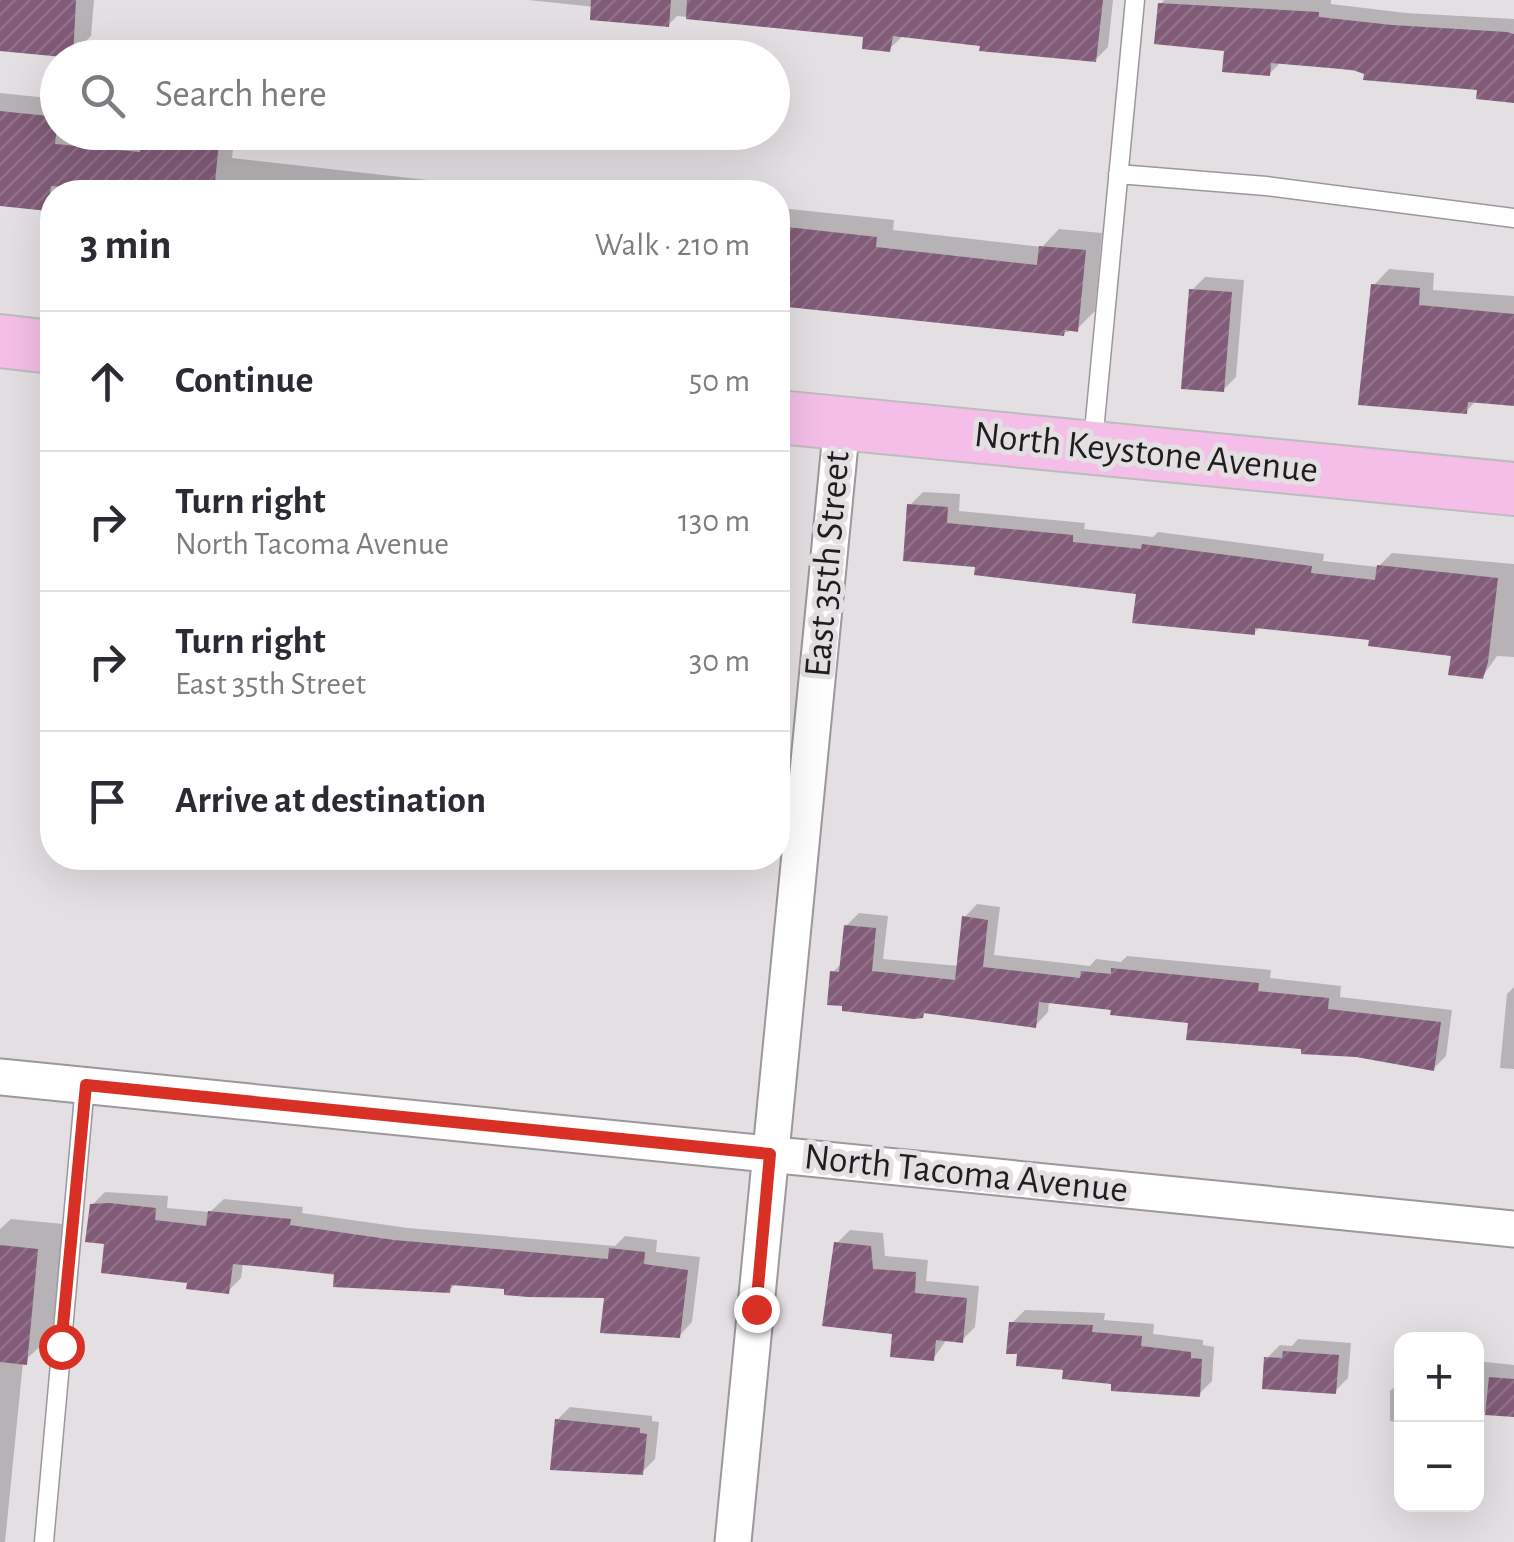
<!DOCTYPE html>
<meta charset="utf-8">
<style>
body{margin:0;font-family:"Alegreya Sans",sans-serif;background:#f7f7f7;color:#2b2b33}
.controls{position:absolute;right:30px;bottom:30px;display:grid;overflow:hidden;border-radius:20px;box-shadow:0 10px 40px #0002}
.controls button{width:90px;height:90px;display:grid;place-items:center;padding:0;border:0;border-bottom:2px solid #e1e1e2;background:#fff;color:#2b2b33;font:50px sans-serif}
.stop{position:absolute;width:30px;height:30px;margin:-22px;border:8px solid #d93025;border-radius:50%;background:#fff}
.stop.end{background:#d93025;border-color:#fff;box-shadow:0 2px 10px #0008}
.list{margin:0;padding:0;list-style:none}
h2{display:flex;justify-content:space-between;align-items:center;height:130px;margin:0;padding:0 40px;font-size:42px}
h2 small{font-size:32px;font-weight:400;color:#7c7c81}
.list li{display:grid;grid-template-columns:65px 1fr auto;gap:30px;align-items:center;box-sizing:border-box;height:140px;padding:0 40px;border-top:2px solid #e1e1e2}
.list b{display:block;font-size:38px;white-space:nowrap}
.list p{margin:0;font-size:32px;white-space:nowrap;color:#7c7c81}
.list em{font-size:32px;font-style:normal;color:#7c7c81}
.icon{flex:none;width:55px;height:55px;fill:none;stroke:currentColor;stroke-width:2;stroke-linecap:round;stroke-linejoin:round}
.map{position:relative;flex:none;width:1514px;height:1542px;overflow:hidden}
.search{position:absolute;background:#fff;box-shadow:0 10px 40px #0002;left:40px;top:40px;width:750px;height:110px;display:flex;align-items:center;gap:25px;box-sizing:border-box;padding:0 35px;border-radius:55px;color:#7c7c81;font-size:38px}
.panel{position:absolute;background:#fff;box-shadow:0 10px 40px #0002;left:40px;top:180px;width:750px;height:690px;border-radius:40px}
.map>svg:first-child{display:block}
</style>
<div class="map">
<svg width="1514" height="1542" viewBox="0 0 1514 1542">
<defs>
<pattern id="building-hatch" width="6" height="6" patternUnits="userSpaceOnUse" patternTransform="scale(2.5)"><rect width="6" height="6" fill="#815b78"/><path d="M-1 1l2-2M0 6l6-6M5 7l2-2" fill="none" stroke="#907389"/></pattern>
</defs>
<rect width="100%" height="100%" fill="#e4dfe3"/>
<path fill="#0003" d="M1 0H94L91 36 72 55 0 48Z
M528 0H1113L1108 47 1095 60 904 35 889 49 866 34 677 16 668 25 643 12Z
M1164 0H1331V4L1406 13 1514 19V100L1480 88 1282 61 1269 74 1161 4Z
M0 93 58 99V132H235L232 158 535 192H137L66 185 63 192H52L47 209 0 204Z
M790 209 894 220 893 230 1042 247 1059 229 1102 233 1095 311 1077 329 1063 333 778 304V214Z
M1389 269 1434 273 1433 290 1514 296V404L1477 400 1466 411 1374 285Z
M1205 277 1244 280 1236 377 1223 390 1192 290Z
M923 492 960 494 959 511 1085 523 1084 529 1153 537 1158 532 1324 554 1323 561 1378 567 1392 553 1514 564V657L1497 656 1482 677 1453 654 1371 637 1261 626 1254 633 1138 592 978 564 910 505Z
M977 904 1000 907 994 955 1090 966 1096 959 1121 962 1127 956 1271 970 1270 978 1341 986 1340 997 1452 1010 1446 1056 1433 1069 1304 1047 1191 1021 1049 1001 1048 1012 1035 1026 845 1004 833 972 843 962 846 926 859 913 888 916 883 959 959 966 964 918Z
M1514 987V1069L1500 1068 1507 994Z
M105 1192 168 1196 167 1208 210 1212 224 1199 303 1207 302 1213 408 1228 615 1246 625 1236 657 1240 656 1252 700 1257 692 1322 679 1336 607 1296 457 1283 449 1290 243 1263 241 1278 228 1291 190 1280 107 1242 92 1205Z
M11 1219 63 1224 52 1336 23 1362 5 1542H0V1229Z
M850 1230 883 1233 885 1256 928 1260 926 1281 979 1286 975 1327 962 1340 947 1339 933 1359 895 1332 837 1243Z
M1025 1310 1105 1313 1104 1320 1154 1324 1153 1334 1203 1340V1345L1214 1347 1212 1381 1199 1394 1114 1382 1065 1368 1012 1323Z
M1298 1339 1351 1343 1348 1378 1335 1391 1267 1358 1280 1345 1292 1346Z
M1476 1361 1514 1365V1415L1476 1411Z
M1402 1368V1423L1390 1421V1391L1400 1382Z
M570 1407 652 1416V1421L659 1422 655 1459 642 1472 557 1420Z"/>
<path fill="url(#building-hatch)" d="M0 0H76L73 58 0 51Z
M591 0H671L669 27 590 20Z
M687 0H1103L1096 62 979 51 980 46 893 36 890 52 862 49 863 37 686 19Z
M1158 3 1319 12V17L1392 25 1507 32 1514 34V103L1476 99 1477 90 1363 80 1364 74 1353 70 1271 63 1270 76 1222 72 1224 51 1154 44Z
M0 111 58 117 55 144 140 152 142 132H220L214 192H113L51 186 48 211 0 206Z
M778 226 877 237 876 247 1037 265 1039 246 1086 250 1078 332 1065 330 1064 336 778 306Z
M1371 284 1420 288 1419 305 1514 314V406L1468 402 1467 414 1358 405Z
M1189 289 1232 292 1224 392 1181 389Z
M907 504 948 507 947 523 1073 535V542L1141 549 1142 544 1312 566 1311 573 1375 580 1377 565 1498 578 1488 662 1483 679 1448 675 1451 656 1368 646 1369 640 1255 628V635L1132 623 1136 594 974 575 975 567 903 561Z
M962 916 988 920 983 967 1080 978 1081 971 1111 974V968L1259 983 1258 991 1329 998 1328 1009 1441 1022 1434 1071 1356 1057 1301 1054V1049L1186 1040 1188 1023 1110 1015 1111 1010 1039 1002 1036 1028 924 1013 923 1018 914 1019 842 1011V1006L827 1005 830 971 839 972 844 925 876 928 872 971 955 980Z
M109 1203 156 1208 155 1220 206 1226 208 1211 291 1219 290 1225 394 1240 608 1259 609 1248 645 1252 644 1264 688 1270 680 1338 600 1333 604 1298 528 1297 504 1295V1289L451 1285 450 1293 333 1287 334 1274 233 1264 229 1294 186 1289 187 1283 101 1273 104 1244 85 1242 90 1204Z
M834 1242 871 1246 873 1269 916 1272 915 1293 967 1298 963 1343 936 1340 934 1361 890 1357 892 1334 822 1326Z
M0 1245 38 1249 27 1365 0 1362Z
M1009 1322 1093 1325 1092 1332 1142 1336 1141 1346 1191 1352V1358L1202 1359 1200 1397 1111 1391V1384L1062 1379 1063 1370 1016 1366 1017 1354H1006Z
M1283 1351 1339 1355 1336 1394 1262 1389 1264 1357 1282 1358Z
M1489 1377 1514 1379V1417L1485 1415Z
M555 1419 640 1428V1433L647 1434 643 1475 550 1470Z"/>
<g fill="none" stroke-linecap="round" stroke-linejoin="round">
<defs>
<path id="service" d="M1118 174 1266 186 1514 218
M1093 442 1135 0
M44 1542 85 1085"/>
<path id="minor" d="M0 1077 1514 1229
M733 1542 842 423"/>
<path id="primary" d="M0 341 52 347
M778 417 1514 489"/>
</defs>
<use href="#service" stroke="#9b979a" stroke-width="21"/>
<use href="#minor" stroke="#9b979a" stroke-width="39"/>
<use href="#primary" stroke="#bcbcbc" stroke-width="56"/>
<use href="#service" stroke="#fff" stroke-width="18"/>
<use href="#minor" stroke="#fff" stroke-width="35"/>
<use href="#primary" stroke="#f4bee8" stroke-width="52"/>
</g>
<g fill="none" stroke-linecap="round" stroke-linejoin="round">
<path stroke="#d93025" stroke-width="12" d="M61 1346 86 1085 770 1154 756 1309"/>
</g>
<g text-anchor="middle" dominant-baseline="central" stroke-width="10" stroke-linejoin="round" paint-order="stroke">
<g font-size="38" fill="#1f1e1f" stroke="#e4dfe3">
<text transform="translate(1146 453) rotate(6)">North Keystone Avenue</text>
<text transform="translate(828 564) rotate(-85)">East 35th Street</text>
<text transform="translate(966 1174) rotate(6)">North Tacoma Avenue</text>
</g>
</g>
</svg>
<div class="controls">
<button>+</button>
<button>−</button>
</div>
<div class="stop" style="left:61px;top:1346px"></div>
<div class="stop end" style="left:756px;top:1309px"></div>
<div class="search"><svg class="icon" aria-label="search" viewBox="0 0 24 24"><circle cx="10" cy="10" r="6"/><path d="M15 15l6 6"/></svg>Search here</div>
<section class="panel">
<h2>3 min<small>Walk · 210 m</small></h2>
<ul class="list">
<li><svg class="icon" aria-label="ahead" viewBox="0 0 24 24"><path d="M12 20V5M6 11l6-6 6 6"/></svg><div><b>Continue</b></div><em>50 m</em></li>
<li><svg class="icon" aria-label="right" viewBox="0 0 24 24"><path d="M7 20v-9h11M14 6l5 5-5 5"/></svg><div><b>Turn right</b><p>North Tacoma Avenue</p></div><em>130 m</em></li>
<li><svg class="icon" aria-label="right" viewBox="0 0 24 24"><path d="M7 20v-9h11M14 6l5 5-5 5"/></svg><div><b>Turn right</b><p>East 35th Street</p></div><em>30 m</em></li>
<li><svg class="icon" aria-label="arrive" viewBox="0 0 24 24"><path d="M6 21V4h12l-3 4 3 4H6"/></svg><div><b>Arrive at destination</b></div></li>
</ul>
</section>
</div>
